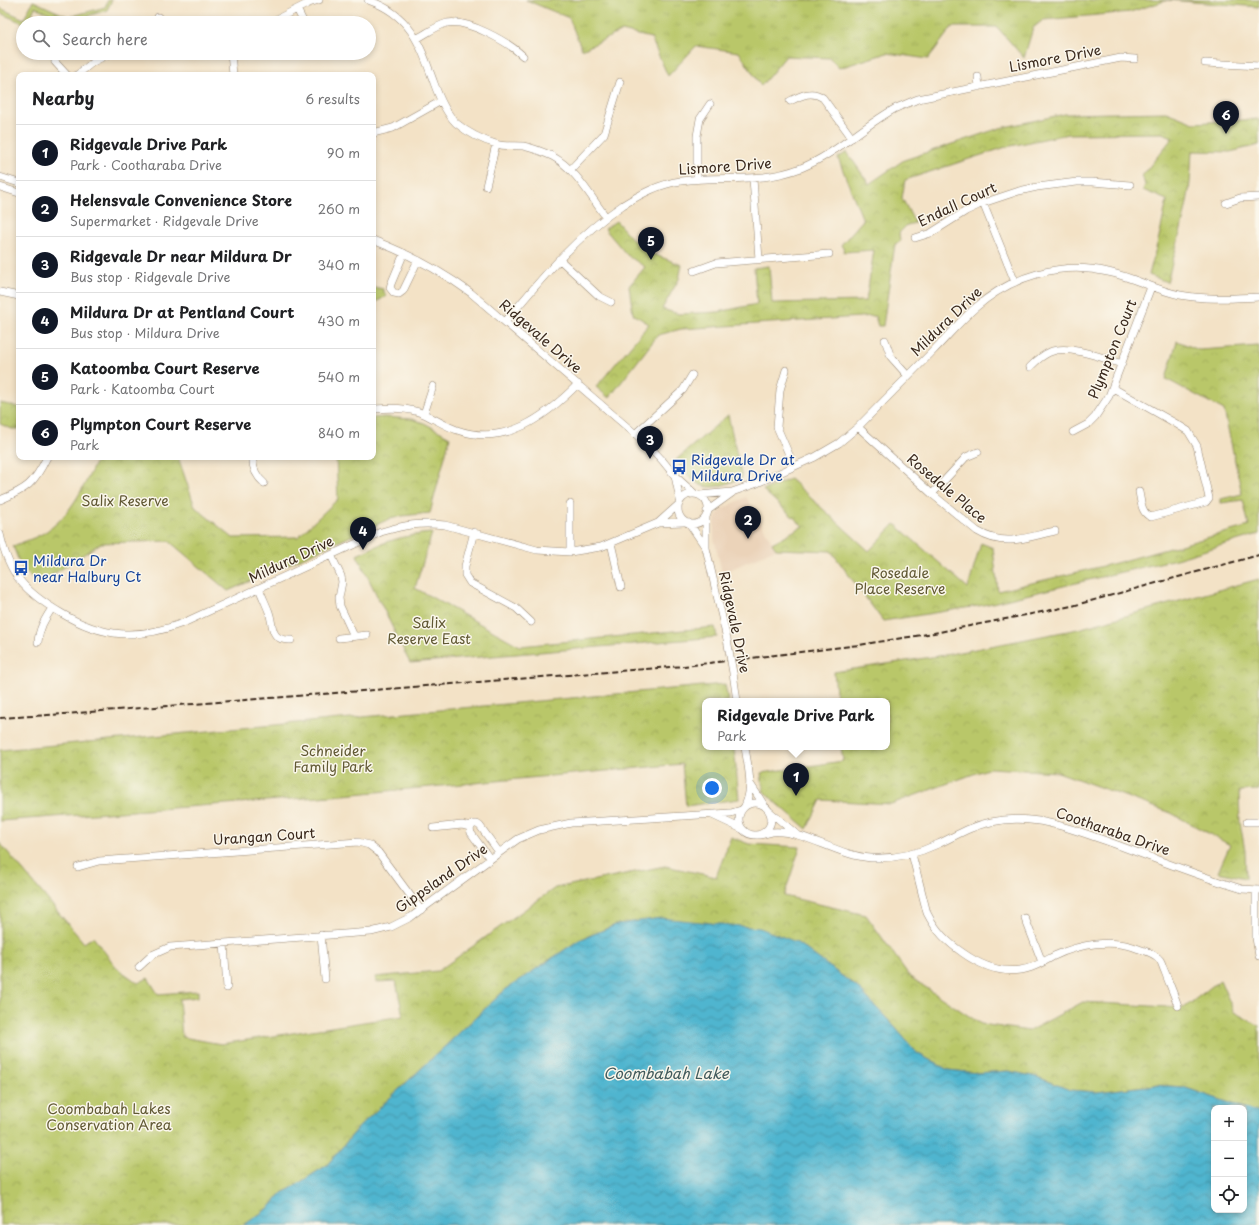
<!DOCTYPE html>
<meta charset="utf-8">
<style>
body{margin:0;font-family:"Playpen Sans",sans-serif;background:#f2f2f2;color:#202124}
.controls{position:absolute;right:12px;bottom:12px;display:grid;overflow:hidden;border-radius:8px;box-shadow:0 2px 6px #0003}
.controls button{width:36px;height:36px;display:grid;place-items:center;padding:0;border:0;border-bottom:1px solid #e0e0e0;background:#fff;color:#202124;font:20px sans-serif}
.you{position:absolute;left:712px;top:788px;width:14px;height:14px;margin:-10px;border:3px solid #fff;border-radius:50%;background:#1a73e8;box-shadow:0 0 0 6px #1a73e833}
.badge{display:grid;place-items:center;width:26px;height:26px;border-radius:50%;background:#111827;color:#fff;font-size:13px;font-weight:700}
.pin{position:absolute;translate:-50% -33px;filter:drop-shadow(0 1px 2px #0008)}
.pin::after{content:'';position:absolute;top:21px;width:14px;height:12px;background:inherit;clip-path:polygon(0 0,100% 0,50% 100%)}
.popup{position:absolute;left:702px;top:698px;width:188px;height:52px;box-sizing:border-box;display:grid;place-content:center;border-radius:8px;background:#fff;filter:drop-shadow(0 1px 3px #0005);font-size:13px;white-space:nowrap;color:#757577}
.popup b{font-size:15px;color:#202124}
.popup::after{content:'';position:absolute;left:50%;top:100%;margin-left:-8px;border:8px solid transparent;border-top-color:#fff}
.list{margin:0;padding:0;list-style:none}
h2{display:flex;justify-content:space-between;align-items:center;height:52px;margin:0;padding:0 16px;font-size:17px}
h2 small{font-size:13px;font-weight:400;color:#757577}
.list li{display:grid;grid-template-columns:26px 1fr auto;gap:12px;align-items:center;box-sizing:border-box;height:56px;padding:0 16px;border-top:1px solid #e0e0e0}
.list b{display:block;font-size:15px;white-space:nowrap}
.list p{margin:0;font-size:13px;white-space:nowrap;color:#757577}
.list em{font-size:13px;font-style:normal;color:#757577}
.icon{flex:none;width:22px;height:22px;fill:none;stroke:currentColor;stroke-width:2;stroke-linecap:round;stroke-linejoin:round}
.map{position:relative;flex:none;width:1259px;height:1225px;overflow:hidden}
.search{position:absolute;background:#fff;box-shadow:0 2px 6px #0003;left:16px;top:16px;width:360px;height:44px;display:flex;align-items:center;gap:10px;box-sizing:border-box;padding:0 14px;border-radius:22px;color:#757577;font-size:15px}
.panel{position:absolute;background:#fff;box-shadow:0 2px 6px #0003;left:16px;top:72px;width:360px;height:388px;border-radius:8px}
.map>svg:first-child{display:block}
</style>
<div class="map">
<svg width="1259" height="1225" viewBox="0 0 1259 1225">
<defs>
<pattern id="grass-tufts" width="24" height="20" patternUnits="userSpaceOnUse"><rect width="24" height="20" fill="#b9c769"/><path d="M3 7l-1-3M5 7V3M7 7l1-3M15 17l-1-3M17 17v-4M19 17l1-3" fill="none" stroke="#a0ab5b"/></pattern>
<pattern id="park-crowns" width="20" height="18" patternUnits="userSpaceOnUse"><rect width="20" height="18" fill="#b9c769"/><path d="M2 6a3 3 0 1 1 6 0M12 15a3 3 0 1 1 6 0" fill="none" stroke="#a0ab5b"/></pattern>
<pattern id="water-waves" width="16" height="10" patternUnits="userSpaceOnUse"><rect width="16" height="10" fill="#50b5cf"/><path d="M0 5q4-4 8 0t8 0" fill="none" stroke="#4493a7"/></pattern>
</defs>
<rect width="100%" height="100%" fill="#fbf7ec"/>
<filter id="ink" filterUnits="userSpaceOnUse"><feTurbulence type="fractalNoise" baseFrequency=".025" numOctaves="2"/><feDisplacementMap in="SourceGraphic" scale="8" xChannelSelector="R" yChannelSelector="G"/><feConvolveMatrix kernelMatrix="1 2 1 2 8 2 1 2 1" color-interpolation-filters="sRGB"/></filter>
<filter id="wash" filterUnits="userSpaceOnUse"><feTurbulence type="fractalNoise" baseFrequency=".012" numOctaves="4" result="noise"/><feDisplacementMap in="SourceGraphic" scale="16" xChannelSelector="R" yChannelSelector="G"/><feGaussianBlur stdDeviation="0.9" result="paint"/><feColorMatrix in="noise" values="0 0 0 0 0 0 0 0 0 0 0 0 0 0 0 0 0 1.4 0 .05"/><feComposite in="paint" operator="in"/></filter>
<g filter="url(#wash)">
<rect width="100%" height="100%" fill="#f3e2c6"/>
<path fill="#ebd3b9" d="M746 497 776 549 722 573 714 538V526L716 517 722 509Z"/>
<path fill="url(#grass-tufts)" stroke="#7a7844" d="M526 0H1259V7L1168 0 1130 12 1043 20 1033 28 1024 58 997 27H952L928 59 887 53 839 68 830 58 786 56 761 86 739 52 696 46 668 76 651 38 622 31 582 50 569 18Z"/>
<path fill="url(#park-crowns)" stroke="#7a7844" d="M108 0H112L107 10 69 22 35 7 28 23H23L0 13V8L24 19 33 1 69 17 105 7Z
M1166 112 1194 123 1259 119V145L1230 152 1192 151C1191 164 1191 178 1189 191 1184 222 1175 252 1167 282L1149 275 1160 233 1167 200 1143 190 1145 185 1142 176 1173 137 1162 133 1068 134 1006 147 905 180 902 198 915 223 907 225 899 233 900 242 895 244 883 326H878L875 316 681 329 658 335 609 398 596 387 649 324 633 314 629 286 645 267 627 255 605 229 616 221 642 250 682 265 679 279 662 309 679 314 718 312 757 304 754 268 769 266 772 303 866 301 874 250 844 252 843 248 841 245 863 220 838 158 847 152 869 184 904 160 1000 128 1065 114Z
M373 287 383 289 386 296 373 304Z
M1177 341 1199 350 1259 346V534L1176 559 984 605 883 621 831 551 776 549 772 543 803 526 763 490 790 479 869 551 895 524 968 588 981 543 993 548 998 591 1116 563 1249 526 1243 500 1221 503V499L1242 494 1224 410 1166 379Z
M0 403 19 407V429H12L0 424Z
M728 415 742 478C707 492 699 492 676 460Z
M384 417 411 419 424 423 450 437 430 513 402 516 387 520 228 591 169 541 101 543 37 585 20 564 13 546C22 542 33 539 42 534 71 517 84 486 98 457H178L195 507 233 538 298 537 338 499 336 457H373V418Z
M432 533 415 588 520 646 715 627 717 637 410 663 357 555C383 542 403 535 432 533Z
M1259 579V790L1239 791 1240 822 1245 851 1246 878 1218 872 1230 845 1171 813 1058 772 990 768 891 804 821 800 807 829 764 792 761 773 843 761 841 747H887V701H837L834 672 945 655 1078 629Z
M725 684 728 701H705V747H734L739 799 686 806 682 764 332 796 0 821V750Z
M731 837 749 844 800 847 784 896 866 915 910 977 981 1024 1029 1031 1083 1002 1184 1008 1220 980 1234 1012 1259 1026V1113L1183 1087 1154 1085 1097 1092 1069 1090 1037 1077 1008 1071 977 1073 948 1070 917 1053 893 1025 857 987 796 942 618 924 579 940 505 990 360 1126 327 1165 290 1189 282 1193 270 1207 244 1225H0V843L84 943 93 937 117 968 138 983 148 978 158 994 198 991V997L179 999 182 1037 221 1044 403 1016 396 981 376 982 375 977 438 971 555 888 665 866 716 877Z"/>
<path fill="url(#water-waves)" stroke="#467076" fill-rule="evenodd" d="M661 918 760 928 796 942 857 987 893 1025 917 1053 948 1070 977 1073 1008 1071 1037 1077 1070 1090 1097 1092 1154 1085 1183 1087 1259 1113V1225H244L270 1207 282 1193 290 1189 327 1165 360 1126 505 990 579 940 618 924ZM1214 1108H1244V1210H1214Z"/>
</g>
<g filter="url(#ink)">
<g fill="none" stroke-linecap="round" stroke-linejoin="round">
<defs>
<path id="minor" d="M368 0C411 15 420 44 434 83 439 97 445 112 456 123 467 132 482 140 496 144 505 147 514 145 523 146 533 148 543 152 552 156 576 169 590 196 606 217
M297 9 304 23
M158 17V23
M269 23 309 3 319 0
M416 39C426 34 436 26 447 23 468 19 508 42 523 56
M231 53 233 75
M55 62 67 75
M1205 63 1259 66
M77 75 93 62 111 53
M978 77 979 87
M790 101C802 95 812 90 823 98L852 138
M373 133 393 128 441 101
M570 170 604 134 620 82
M0 177 19 183
M697 179V136L700 119 710 104
M753 179 759 259
M486 186 496 144
M0 187 19 193
M983 203 1015 282
M1226 203 1240 198 1259 197
M915 238 931 233 966 211 983 203 1019 191 1037 187 1077 182H1092L1130 185
M373 240C409 254 440 270 471 293L647 444 662 460 675 476 695 494
M404 253 391 284 390 288 394 293 399 294 403 291 418 260
M559 259 599 296 611 302
M694 271 716 263 829 254
M0 292 19 296
M505 322C542 278 574 238 623 205 641 194 659 184 681 181 723 175 760 184 801 168 836 154 863 126 896 108 903 105 911 102 918 99L1121 58 1135 59
M885 340 891 357 908 376
M1030 367C1036 361 1042 355 1050 352 1068 344 1103 358 1122 364
M786 370 780 390 777 427 794 466
M1113 388 1175 423 1188 431 1197 446 1209 498 1206 502 1151 517C1141 513 1141 501 1139 492
M373 409C390 408 408 407 424 414 435 419 445 426 457 430 506 447 545 417 578 384
M424 414 433 386
M858 427 932 494 977 531C1005 548 1026 537 1055 531
M1073 432 1088 424 1095 417 1109 396 1151 287
M635 434 683 390 692 375
M253 457C252 468 256 476 264 483
M675 476 680 500
M932 494 966 457 978 452
M678 509a15 15 0 1 1 30 0a15 15 0 1 1-30 0Z
M699 495 732 492 755 484 815 457 839 443 858 427C883 402 908 376 933 351 947 337 960 321 975 308 1011 276 1061 261 1108 272 1133 277 1155 290 1180 295 1206 300 1233 298 1259 297
M0 500C27 489 34 484 47 457
M707 511 732 493
M706 516V548L727 639
M658 523 678 505
M689 523 706 548
M474 532 465 566V575L470 583 516 608 531 622
M0 534C9 575 25 592 61 613 103 638 138 640 183 623L381 532C405 525 420 522 445 525L537 550 570 552 601 547 658 523 684 522
M611 543 621 587
M570 552V504
M331 555 341 576 342 582 339 598 340 606 354 636
M259 588C262 596 266 604 269 612 274 626 269 641 291 640
M339 638 367 635
M38 642C39 628 45 619 52 608
M733 673 737 701
M745 747C748 769 754 785 745 806
M751 785 764 805
M739 819a16 16 0 1 1 32 0a16 16 0 1 1-32 0Z
M769 811 796 834
M712 815 742 829
M1247 822H1259
M433 828 462 825 470 827
M760 835C764 834 768 833 772 832 802 829 838 856 871 858 895 859 917 854 938 844 957 835 971 826 991 822 1037 812 1080 832 1123 847 1155 859 1187 871 1220 882L1242 889 1259 890
M912 854 927 913C936 931 947 942 963 953 980 965 999 973 1020 970 1032 969 1043 962 1054 956 1080 944 1112 938 1139 949 1146 951 1156 954 1160 960 1162 963 1163 968 1165 972 1169 983 1174 994 1178 1006
M490 859 471 833 470 829 473 824H477L480 826 499 852
M78 867 99 861 358 842 369 845 378 852 421 910
M1256 890V938L1259 956
M1025 918 1042 962
M321 935 325 979
M224 943 227 988
M139 967 152 955 170 947 371 932 391 927 411 917 518 839 539 830 571 823 731 813 741 810"/>
</defs>
<use href="#minor" stroke="#978672" stroke-width="8"/>
<use href="#minor" stroke="#fff" stroke-width="7"/>
<path stroke="#3b2a1e" stroke-width="2" stroke-dasharray="6 3" stroke-linecap="butt" d="M0 718 64 714 684 666 859 645 934 633 1072 606 1259 555"/>
<defs>
<path id="minor-bridge" d="M727 639 733 673"/>
</defs>
<use href="#minor-bridge" stroke="#978672" stroke-width="8" stroke-linecap="butt"/>
<use href="#minor-bridge" stroke="#fff" stroke-width="7"/>
</g>
</g>
<defs>
<symbol id="bus-bare" viewBox="-9 -9 18 18"><path d="M-5-6H5V4H4V6H2V4H-2V6H-4V4H-5ZM-3.5-4V0h7V-4ZM-3.5 1.2v1.5H-2V1.2ZM2 1.2v1.5H3.5V1.2Z" fill="#1a4fb4" stroke="#fbf7ec" stroke-width="2.5" paint-order="stroke"/></symbol>
</defs>
<g fill-rule="evenodd">
<use href="#bus-bare" x="668" y="456" width="22" height="22"/>
<use href="#bus-bare" x="10" y="557" width="22" height="22"/>
</g>
<g text-anchor="middle" dominant-baseline="central" stroke-width="3" stroke-linejoin="round" paint-order="stroke">
<g font-size="14" fill="#3b2a1e" stroke="#fbf7ec">
<text transform="translate(1055 58) rotate(-11)">Lismore Drive</text>
<text transform="translate(725 166) rotate(-4)">Lismore Drive</text>
<text transform="translate(957 204) rotate(-25)">Endall Court</text>
<text transform="translate(946 321) rotate(-44)">Mildura Drive</text>
<text transform="translate(541 336) rotate(41)">Ridgevale Drive</text>
<text transform="translate(1112 349) rotate(-68)">Plympton Court</text>
<text transform="translate(947 488) rotate(40)">Rosedale Place</text>
<text transform="translate(291 559) rotate(-25)">Mildura Drive</text>
<text transform="translate(735 622) rotate(78)">Ridgevale Drive</text>
<text transform="translate(1113 831) rotate(19)">Cootharaba Drive</text>
<text transform="translate(264 836) rotate(-4)">Urangan Court</text>
<text transform="translate(441 878) rotate(-35)">Gippsland Drive</text>
</g>
<g font-size="14" fill="#164399" stroke="#fbf7ec" text-anchor="start">
<text x="691" y="459">Ridgevale Dr at<tspan x="691" dy="16">Mildura Drive</tspan></text>
<text x="33" y="560">Mildura Dr<tspan x="33" dy="16">near Halbury Ct</tspan></text>
</g>
<g font-size="14" fill="#615934" stroke="#fbf7ec">
<text x="125" y="500">Salix Reserve</text>
<text x="900" y="572">Rosedale<tspan x="900" dy="16">Place Reserve</tspan></text>
<text x="429" y="622">Salix<tspan x="429" dy="16">Reserve East</tspan></text>
<text x="333" y="750">Schneider<tspan x="333" dy="16">Family Park</tspan></text>
<text x="109" y="1108">Coombabah Lakes<tspan x="109" dy="16">Conservation Area</tspan></text>
</g>
<g font-size="15" font-style="italic" fill="#425b5c" stroke="#fbf7ec">
<text x="666" y="1072">Coombabah Lake</text>
</g>
</g>
</svg>
<div class="controls">
<button>+</button>
<button>−</button>
<button><svg class="icon" aria-label="locate" viewBox="0 0 24 24"><circle cx="12" cy="12" r="6"/><path d="M12 2v4M12 18v4M2 12h4M18 12h4"/></svg></button>
</div>
<div class="you"></div>
<div class="pin badge" style="left:796px;top:796px">1</div>
<div class="popup"><b>Ridgevale Drive Park</b>Park</div>
<div class="pin badge" style="left:748px;top:539px">2</div>
<div class="pin badge" style="left:650px;top:459px">3</div>
<div class="pin badge" style="left:363px;top:550px">4</div>
<div class="pin badge" style="left:651px;top:260px">5</div>
<div class="pin badge" style="left:1226px;top:134px">6</div>
<div class="search"><svg class="icon" aria-label="search" viewBox="0 0 24 24"><circle cx="10" cy="10" r="6"/><path d="M15 15l6 6"/></svg>Search here</div>
<section class="panel">
<h2>Nearby<small>6 results</small></h2>
<ul class="list">
<li><span class="badge">1</span><div><b>Ridgevale Drive Park</b><p>Park · Cootharaba Drive</p></div><em>90 m</em></li>
<li><span class="badge">2</span><div><b>Helensvale Convenience Store</b><p>Supermarket · Ridgevale Drive</p></div><em>260 m</em></li>
<li><span class="badge">3</span><div><b>Ridgevale Dr near Mildura Dr</b><p>Bus stop · Ridgevale Drive</p></div><em>340 m</em></li>
<li><span class="badge">4</span><div><b>Mildura Dr at Pentland Court</b><p>Bus stop · Mildura Drive</p></div><em>430 m</em></li>
<li><span class="badge">5</span><div><b>Katoomba Court Reserve</b><p>Park · Katoomba Court</p></div><em>540 m</em></li>
<li><span class="badge">6</span><div><b>Plympton Court Reserve</b><p>Park</p></div><em>840 m</em></li>
</ul>
</section>
</div>
